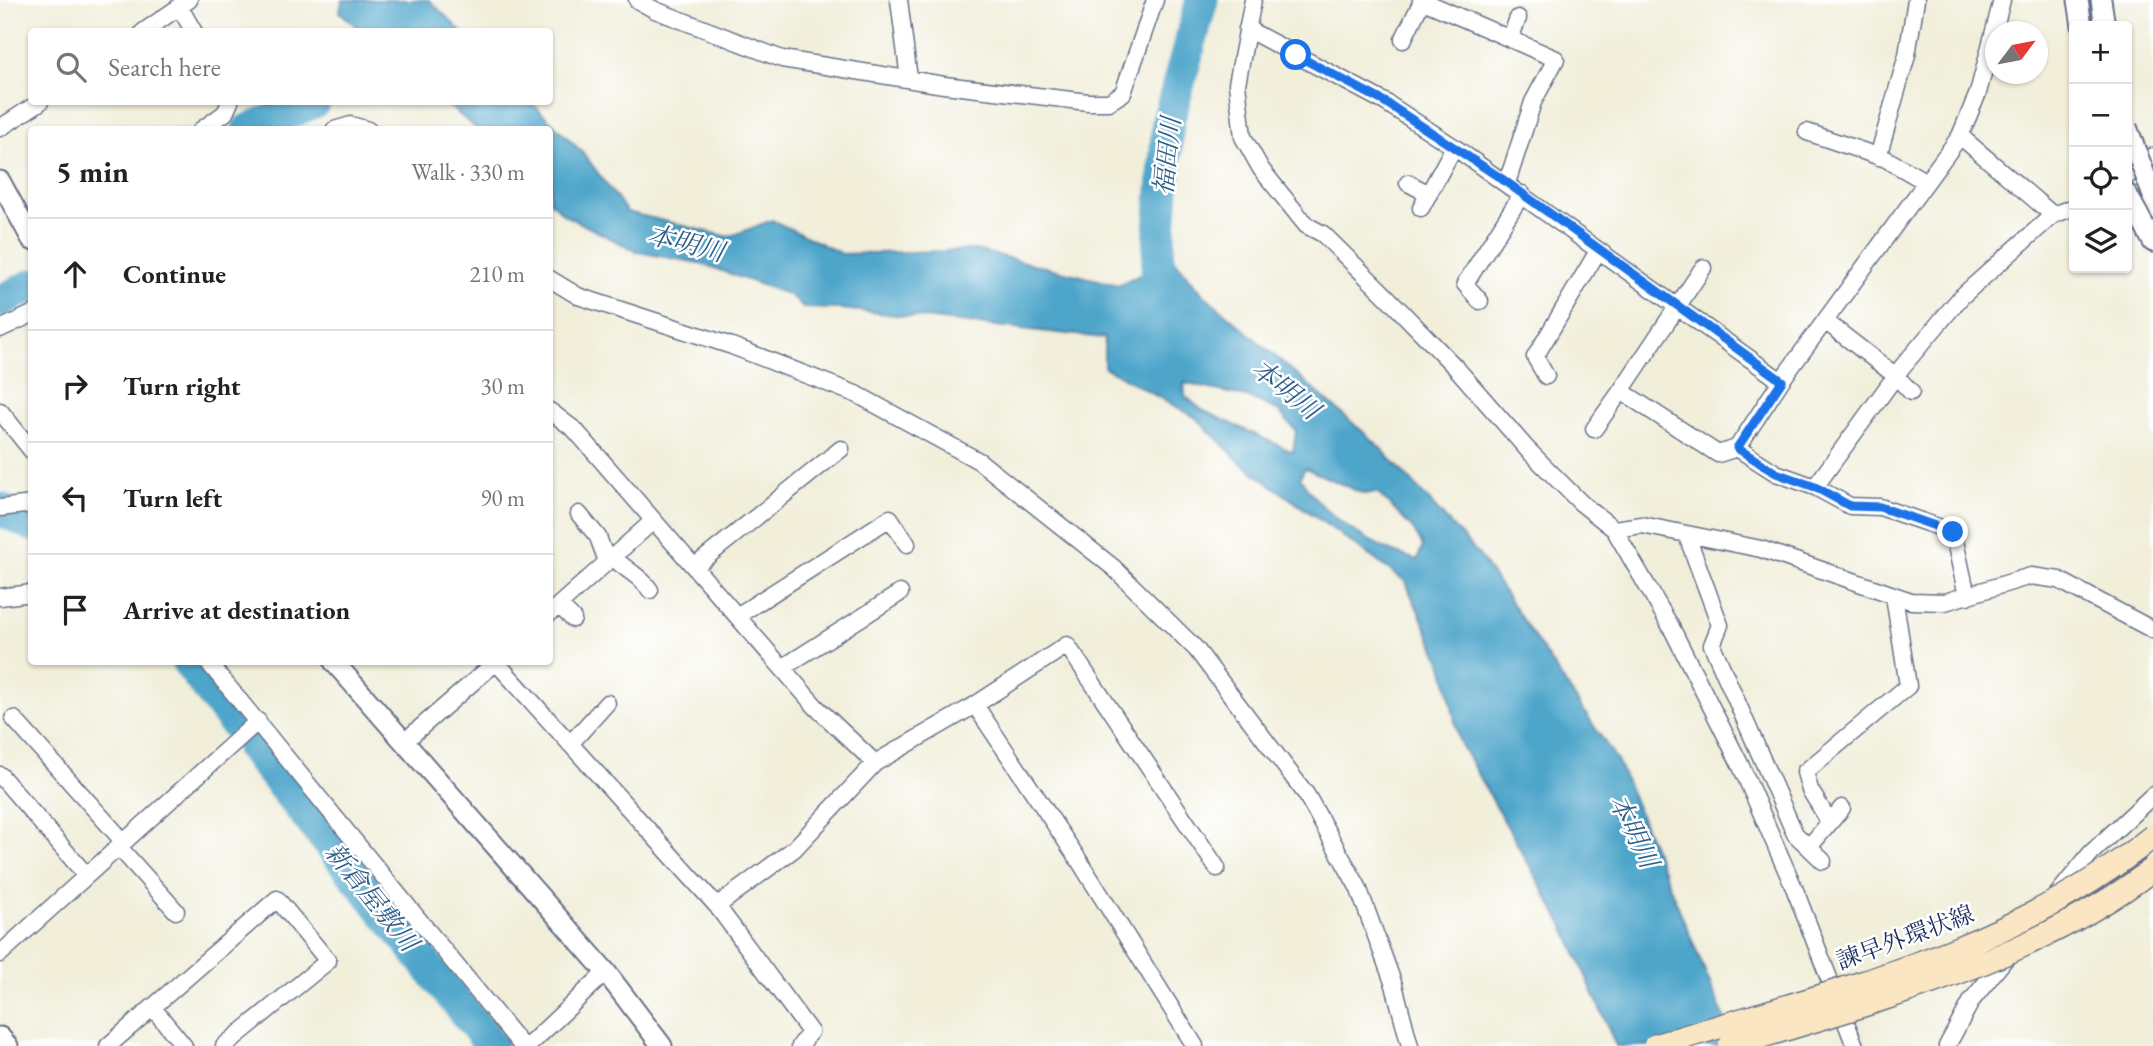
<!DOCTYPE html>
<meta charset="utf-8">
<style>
body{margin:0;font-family:"EB Garamond","Noto Serif JP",serif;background:#f2f2f2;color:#222}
.controls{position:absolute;right:21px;top:21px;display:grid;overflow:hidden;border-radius:7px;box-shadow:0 2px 5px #0004}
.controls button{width:63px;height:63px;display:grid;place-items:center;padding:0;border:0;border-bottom:2px solid #e0e0e0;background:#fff;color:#222;font:35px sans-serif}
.compass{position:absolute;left:1985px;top:21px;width:63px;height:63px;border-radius:50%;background:#fff;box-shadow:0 2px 5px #0004;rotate:58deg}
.stop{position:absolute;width:21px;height:21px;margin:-16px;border:5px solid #1a73e8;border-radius:50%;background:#fff}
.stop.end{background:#1a73e8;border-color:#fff;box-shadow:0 2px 7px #0008}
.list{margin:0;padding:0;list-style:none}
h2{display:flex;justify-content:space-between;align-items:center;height:91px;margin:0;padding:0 28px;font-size:30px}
h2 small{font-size:23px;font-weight:400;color:#767676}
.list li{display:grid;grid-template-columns:46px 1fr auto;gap:21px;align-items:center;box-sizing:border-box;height:112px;padding:0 28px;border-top:2px solid #e0e0e0}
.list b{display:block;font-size:26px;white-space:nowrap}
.list em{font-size:23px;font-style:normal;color:#767676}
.icon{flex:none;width:38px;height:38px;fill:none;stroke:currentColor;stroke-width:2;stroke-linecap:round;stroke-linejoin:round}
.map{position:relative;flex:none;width:2153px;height:1046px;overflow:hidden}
.search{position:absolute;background:#fff;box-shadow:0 2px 5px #0004;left:28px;top:28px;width:525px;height:77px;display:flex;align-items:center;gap:18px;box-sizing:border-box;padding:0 24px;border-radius:7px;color:#767676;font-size:26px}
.panel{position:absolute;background:#fff;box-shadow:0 2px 5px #0004;left:28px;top:126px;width:525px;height:539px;border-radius:7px}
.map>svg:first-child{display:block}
</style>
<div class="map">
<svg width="2153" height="1046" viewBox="0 0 2153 1046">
<rect width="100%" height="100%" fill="#fff"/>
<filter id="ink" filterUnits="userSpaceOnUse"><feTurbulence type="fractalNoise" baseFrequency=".0143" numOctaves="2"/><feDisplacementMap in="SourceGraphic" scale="14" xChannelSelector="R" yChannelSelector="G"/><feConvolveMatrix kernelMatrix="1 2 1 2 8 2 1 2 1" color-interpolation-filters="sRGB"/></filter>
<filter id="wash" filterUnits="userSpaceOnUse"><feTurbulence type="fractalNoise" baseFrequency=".00686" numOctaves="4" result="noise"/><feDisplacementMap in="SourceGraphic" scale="28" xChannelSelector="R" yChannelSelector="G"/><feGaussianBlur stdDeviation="1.57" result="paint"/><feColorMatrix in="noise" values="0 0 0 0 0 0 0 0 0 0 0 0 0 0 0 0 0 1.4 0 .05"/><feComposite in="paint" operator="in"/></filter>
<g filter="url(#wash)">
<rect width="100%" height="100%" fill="#f1eeda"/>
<path fill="#4da5ca" stroke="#346a94" stroke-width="2" fill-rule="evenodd" d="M342 0H429L461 31H362L340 12Z
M444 102H531L583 153 627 212 729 237 772 220 842 254 976 250 1118 285 1173 258 1203 294 1376 443 1479 555 1618 762 1736 1046H1616L1567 932 1459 741 1444 668 1405 581 1242 464 1195 417 1104 367V338L842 309 803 308 790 295 699 263 638 252 564 215 550 201V130L477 129ZM1184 383 1247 397 1278 410 1296 431 1293 452 1202 410 1185 396ZM1305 468 1364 494 1377 492 1413 529 1423 546 1417 560C1372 547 1324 518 1300 477Z"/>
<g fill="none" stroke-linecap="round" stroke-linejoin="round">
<path stroke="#4da5ca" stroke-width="33" d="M248 130 314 102
M0 301 32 285
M1154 311 1168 122 1202 0
M0 509 32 525
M188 662 233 722
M252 748 492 1046"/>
</g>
</g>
<g filter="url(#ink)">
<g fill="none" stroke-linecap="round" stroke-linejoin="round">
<defs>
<path id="minor" d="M637 0 655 10 782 59 944 85 1088 102H1109L1123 93 1155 0
M899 0 909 79
M1253 0 1237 84 1243 137 1261 169 1306 225 1323 234 1385 295 1458 370 1527 449 1581 503 1614 529 1671 627 1740 764 1795 890 1855 1046
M1421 0 1556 59 1533 102 1507 183
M179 6 194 32
M1247 29 1385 102 1454 147 1781 381
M143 32 189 0
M1510 39 1518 18
M1403 40 1422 1
M0 128 40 102
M201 130 225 113 230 102
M334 130 351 125 368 130
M1807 132 1886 159 1926 182
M1878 157 1907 55 1916 0
M2127 176 2153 156
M1408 183 1429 194
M1421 208 1454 147
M2053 215 2074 207
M1703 268 1621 391 1718 454 1737 448
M550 279 578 296 732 346 858 395 979 461 1114 568 1196 649 1306 794 1358 887 1394 985 1410 1046
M1480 301 1465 284 1522 194
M1825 321 1896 376 1911 392
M0 329 32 314
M1546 376 1535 357 1598 251
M0 411 32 451
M550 411 575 430 816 707 875 763
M1594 429 1621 391
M1815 487 1902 367 1961 297 2053 215 1960 136
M0 508 32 504
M579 514 598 537 607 562
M1614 529 1642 525 1761 549 1911 601 1945 602 2031 576 2059 580 2153 630
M1687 536 1720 625 1712 645 1795 834 1823 861
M613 557C625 570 640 575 650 590
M694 567 841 449
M1967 596 1953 532 1880 507 1850 506 1815 487 1776 473 1737 448 1781 381 1960 136 1978 93 2002 0
M0 597 32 593
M559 605 573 619
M550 613 653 521
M737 616 890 518 907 544
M208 662 522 1046
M496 662 717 906 810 1032 800 1046
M782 668 900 593
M975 705 1080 862 1195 1046
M14 719 123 841
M405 741 496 662
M570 744 607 703
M0 775 86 875
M1829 821 1810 790 1805 772 1908 686 1894 596
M118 846 176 911
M1809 847 1842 808
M2057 895 2091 853 2153 795
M717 906 794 849 875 763 975 705 1067 645 1217 868
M0 954 258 721
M153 1008 184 1046
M108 1046 277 899 328 961 224 1046
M528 1046 606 972
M1947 1046 1972 1000 2043 912"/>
<path id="tertiary" d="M2078 0 2082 26
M2101 0 2105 26
M0 181 32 240
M2127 194 2153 242
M334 662 606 972 662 1046
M0 1037 8 1046"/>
</defs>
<use href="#minor" stroke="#667289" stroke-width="19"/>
<use href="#tertiary" stroke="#667289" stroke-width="23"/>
<use href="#minor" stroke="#fff" stroke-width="16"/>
<use href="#tertiary" stroke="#fff" stroke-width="19"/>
<defs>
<path id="tertiary-bridge" d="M2127 127 2153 196"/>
<path id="secondary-bridge" d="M1655 1046C1826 993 2012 952 2153 836
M1730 1046C1871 1002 2034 961 2153 869"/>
</defs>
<use href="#tertiary-bridge" stroke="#667289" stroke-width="23" stroke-linecap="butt"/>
<use href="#secondary-bridge" stroke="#667289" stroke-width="26" stroke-linecap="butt"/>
<use href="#tertiary-bridge" stroke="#fff" stroke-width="19"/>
<use href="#secondary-bridge" stroke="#fbe6c3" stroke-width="23"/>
</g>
</g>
<g fill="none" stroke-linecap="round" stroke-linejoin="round" filter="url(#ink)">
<path stroke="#1a73e8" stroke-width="9" d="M1296 55 1385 102 1502 179 1782 381 1737 448 1776 473 1815 487 1850 506 1880 507 1953 532"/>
</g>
<g text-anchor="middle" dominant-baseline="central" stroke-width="5" stroke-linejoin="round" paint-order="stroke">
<g font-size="24" fill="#1b2f5e" stroke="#fff">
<text transform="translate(1905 937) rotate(-20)">諫早外環状線</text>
</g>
<g font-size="26" font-style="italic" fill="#2f5e89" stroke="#fff">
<text transform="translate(1167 156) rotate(-84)">福田川</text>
<text transform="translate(686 243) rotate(14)">本明川</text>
<text transform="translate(1286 389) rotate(39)">本明川</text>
<text transform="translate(1634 831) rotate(64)">本明川</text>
<text transform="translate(372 897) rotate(51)">新倉屋敷川</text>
</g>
</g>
</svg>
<div class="controls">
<button>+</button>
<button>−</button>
<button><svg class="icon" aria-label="locate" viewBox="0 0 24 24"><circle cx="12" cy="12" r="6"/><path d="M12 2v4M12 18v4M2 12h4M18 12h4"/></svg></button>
<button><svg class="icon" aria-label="layers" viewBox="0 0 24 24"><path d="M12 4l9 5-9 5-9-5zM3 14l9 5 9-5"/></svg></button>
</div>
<svg class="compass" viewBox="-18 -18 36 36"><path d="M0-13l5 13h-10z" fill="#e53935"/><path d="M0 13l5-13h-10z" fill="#767676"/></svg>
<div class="stop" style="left:1296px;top:55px"></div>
<div class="stop end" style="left:1953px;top:532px"></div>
<div class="search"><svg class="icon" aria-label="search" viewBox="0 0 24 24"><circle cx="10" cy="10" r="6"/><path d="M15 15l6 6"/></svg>Search here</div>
<section class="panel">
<h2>5 min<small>Walk · 330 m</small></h2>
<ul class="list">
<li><svg class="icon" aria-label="ahead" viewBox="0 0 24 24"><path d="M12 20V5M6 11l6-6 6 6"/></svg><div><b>Continue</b></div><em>210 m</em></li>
<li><svg class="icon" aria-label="right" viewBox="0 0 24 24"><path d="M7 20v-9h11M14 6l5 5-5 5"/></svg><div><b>Turn right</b></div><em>30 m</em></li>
<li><svg class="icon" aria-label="left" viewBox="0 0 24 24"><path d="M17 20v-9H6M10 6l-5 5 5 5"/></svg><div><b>Turn left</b></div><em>90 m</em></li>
<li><svg class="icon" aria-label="arrive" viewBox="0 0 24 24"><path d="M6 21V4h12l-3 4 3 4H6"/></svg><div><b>Arrive at destination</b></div></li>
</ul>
</section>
</div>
